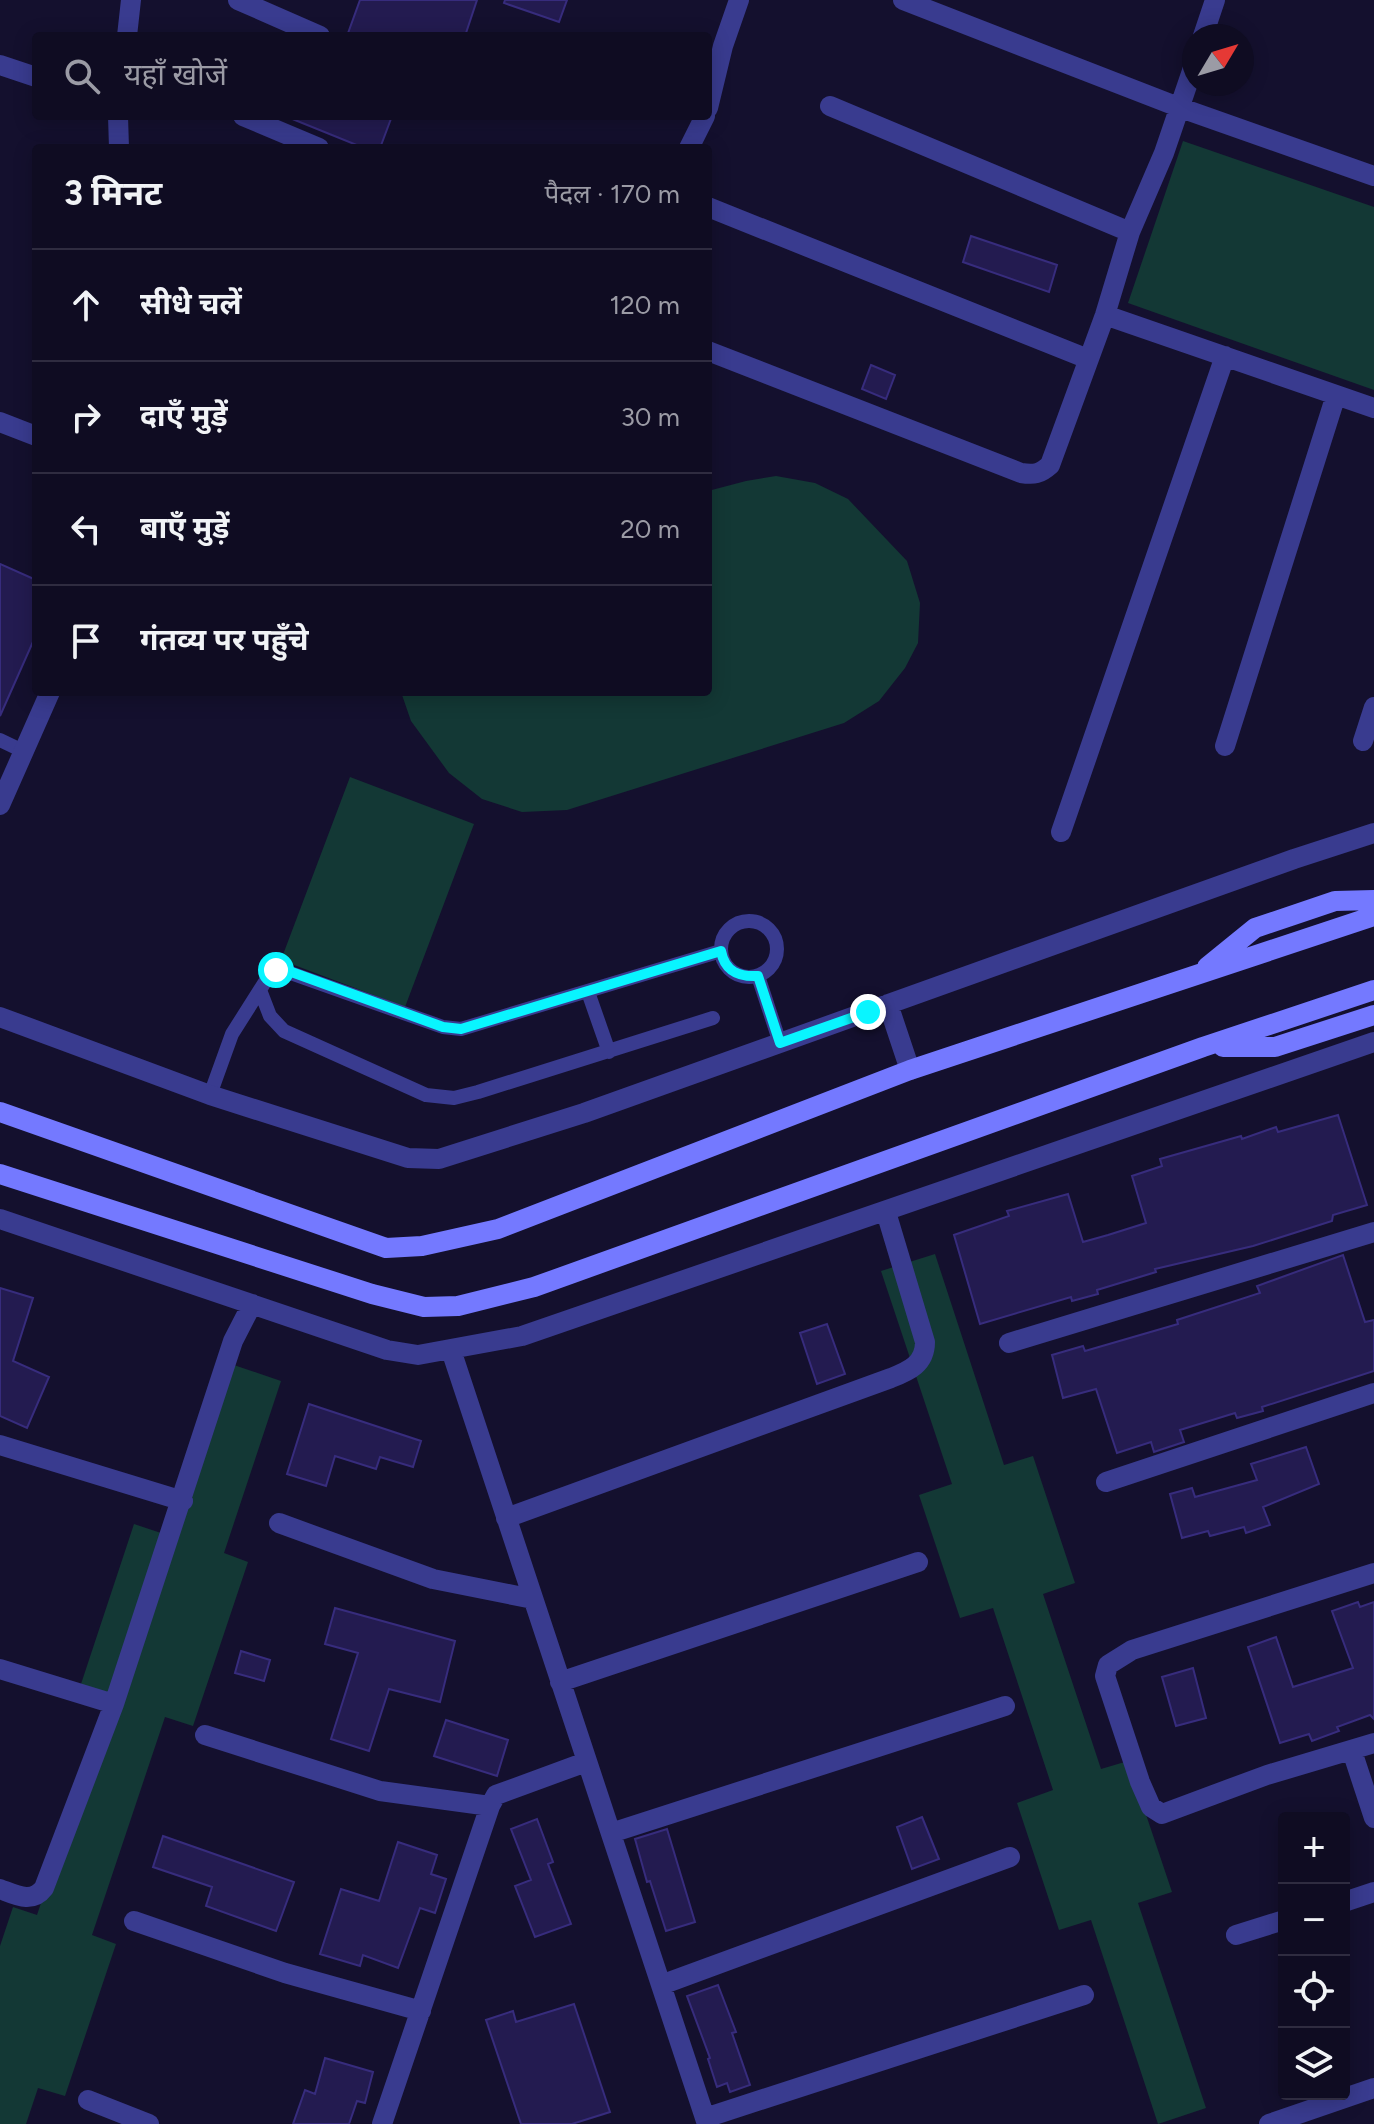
<!DOCTYPE html>
<html lang="hi">
<meta charset="utf-8">
<style>
body{margin:0;font-family:Figtree,"Noto Sans Devanagari",sans-serif;background:#18152a;color:#f1f3f6}
.controls{position:absolute;right:24px;bottom:24px;display:grid;overflow:hidden;border-radius:8px;box-shadow:0 4px 20px #0003}
.controls button{width:72px;height:72px;display:grid;place-items:center;padding:0;border:0;border-bottom:2px solid #2f2c40;background:#0f0c22;color:#f1f3f6;font:40px sans-serif}
.compass{position:absolute;left:1182px;top:24px;width:72px;height:72px;border-radius:50%;background:#0f0c22;box-shadow:0 4px 20px #0003;rotate:52deg}
.stop{position:absolute;width:24px;height:24px;margin:-18px;border:6px solid #09f5ff;border-radius:50%;background:#fff}
.stop.end{background:#09f5ff;border-color:#fff;box-shadow:0 2px 8px #0008}
.list{margin:0;padding:0;list-style:none}
h2{display:flex;justify-content:space-between;align-items:center;height:104px;margin:0;padding:0 32px;font-size:34px}
h2 small{font-size:26px;font-weight:400;color:#9b9ba5}
.list li{display:grid;grid-template-columns:52px 1fr auto;gap:24px;align-items:center;box-sizing:border-box;height:112px;padding:0 32px;border-top:2px solid #2f2c40}
.list b{display:block;font-size:30px;white-space:nowrap}
.list em{font-size:26px;font-style:normal;color:#9b9ba5}
.icon{flex:none;width:44px;height:44px;fill:none;stroke:currentColor;stroke-width:2;stroke-linecap:round;stroke-linejoin:round}
.map{position:relative;flex:none;width:1374px;height:2124px;overflow:hidden}
.search{position:absolute;background:#0f0c22;box-shadow:0 4px 20px #0003;left:32px;top:32px;width:680px;height:88px;display:flex;align-items:center;gap:20px;box-sizing:border-box;padding:0 28px;border-radius:8px;color:#9b9ba5;font-size:30px}
.panel{position:absolute;background:#0f0c22;box-shadow:0 4px 20px #0003;left:32px;top:144px;width:680px;height:552px;border-radius:8px}
.map>svg:first-child{display:block}
</style>
<div class="map">
<svg width="1374" height="2124" viewBox="0 0 1374 2124">
<rect width="100%" height="100%" fill="#14102e"/>
<path fill="#133835" d="M1183 141 1374 207V390L1128 303Z
M776 476 815 483 848 499 907 561 920 603 918 643 905 668 879 701 844 723 567 810 522 812 482 799 449 773 411 721 401 692H708V491L746 481Z
M350 777 474 824 405 1007 281 960Z
M935 1254 1004 1465 1033 1456 1075 1583 1043 1594 1101 1769 1128 1761 1172 1892 1138 1903 1206 2108 1158 2124 1091 1920 1059 1930 1017 1803 1053 1790 993 1608 960 1618 919 1495 952 1484 881 1271Z
M219 1360 281 1381 224 1553 248 1562 193 1726 165 1717 92 1935 116 1944 65 2096 38 2088 26 2124H0V1946L13 1907 37 1915 111 1694 81 1684 134 1524 161 1533Z"/>
<path fill="#231b50" stroke="#372c7d" stroke-width="2" d="M360 0H477L465 36H347Z
M505 0H567L559 22 504 3Z
M285 116H392L380 148H364Z
M971 236 1057 265 1049 292 963 262Z
M871 365 895 375 886 399 862 389Z
M0 564 36 580V635L0 716Z
M1338 1115 1367 1205 1333 1215 1332 1221 1253 1246 1155 1269 1156 1272 1097 1290 1098 1294 1072 1301 1071 1297 980 1324 954 1235 1009 1216 1007 1211 1068 1194 1083 1242 1108 1235 1146 1223 1132 1176 1162 1166 1160 1159 1241 1136 1242 1139 1276 1127 1278 1132Z
M1343 1255 1365 1322 1374 1320V1371L1262 1407 1263 1411 1237 1418 1235 1413 1180 1430 1184 1442 1154 1452 1151 1442 1117 1453 1096 1389 1063 1398 1052 1355 1083 1346 1085 1351 1178 1324 1177 1320 1260 1293 1257 1286Z
M0 1288 33 1298 13 1361 49 1377 27 1428 0 1416Z
M827 1324 845 1374 817 1384 800 1333Z
M309 1404 421 1441 413 1467 380 1457 376 1469 335 1456 326 1486 287 1474Z
M1306 1447 1319 1484 1263 1507 1270 1525 1246 1533 1244 1527 1210 1536 1208 1531 1182 1538 1170 1494 1192 1488 1195 1497 1257 1480 1251 1464Z
M1358 1602 1360 1607 1374 1602V1719L1370 1715 1337 1727 1339 1731 1312 1741 1309 1734 1280 1743 1248 1647 1276 1637 1293 1687 1353 1668 1332 1611Z
M335 1608 455 1641 440 1702 389 1689 369 1751 331 1739 358 1653 325 1644Z
M241 1651 270 1660 264 1681 235 1673Z
M1193 1668 1206 1718 1176 1726 1162 1677Z
M446 1720 508 1740 497 1776 434 1756Z
M922 1817 939 1859 912 1869 897 1827Z
M537 1819 553 1862 548 1864 571 1924 535 1937 515 1886 531 1880 511 1829Z
M667 1829 695 1922 666 1931 650 1881 647 1882 635 1839Z
M163 1836 294 1882 276 1931 206 1906 212 1887 153 1867Z
M398 1842 437 1855 431 1874 446 1879 435 1913 420 1908 398 1968 363 1955 360 1966 320 1954 341 1889 379 1901Z
M718 1985 736 2032 732 2033 750 2085 730 2092 727 2083 717 2087 708 2059 710 2058 687 1996Z
M574 2004 610 2112 572 2124H521L486 2020 513 2011 516 2022Z
M325 2058 373 2072 365 2103 357 2101 349 2124H293L305 2090 315 2094Z"/>
<g fill="none" stroke-linecap="round" stroke-linejoin="round">
<path stroke="#393b8f" stroke-width="14" d="M0 740 23 751
M721 949a28 28 0 1 1 56 0a28 28 0 1 1-56 0Z
M758 976 780 1043
M260 990 270 1016 284 1031 426 1095 454 1098 478 1092 713 1018
M588 992 609 1052
M210 1095 232 1034 270 974 279 969 443 1027 461 1029 721 951"/>
<path stroke="#393b8f" stroke-width="20" d="M238 0 320 36
M903 0 1181 108 1374 176
M127 36 131 0
M1203 36 1215 0
M0 65 36 77
M830 106 1130 232
M708 108 723 46 739 0
M118 116 119 148
M243 116 319 148
M689 148 705 116
M708 207 1088 359
M1105 315 1374 408
M708 351 1021 473C1034 475 1040 474 1050 465L1105 315 1130 232 1164 153 1194 65
M0 422 36 436
M1363 741 1374 707
M1225 746 1336 395
M0 805 50 692
M1061 832 1225 356
M888 1004 910 1070
M0 1017 210 1095 408 1158 439 1159 584 1113 1294 859 1374 833
M0 1219 387 1350 418 1355 522 1336 1374 1042
M1009 1343 1374 1232
M451 1350 707 2124
M0 1445 183 1501
M1106 1482 1374 1393
M506 1518 891 1378C909 1371 925 1364 925 1342L886 1212
M279 1523 433 1579 533 1599
M1374 1573 1132 1650 1108 1665 1105 1676 1140 1782 1151 1807 1162 1814 1267 1775 1374 1743
M0 1669 114 1704
M560 1682 918 1562
M205 1735 380 1791 490 1806
M1352 1751 1374 1818
M611 1833 1005 1706
M0 1889C16 1895 32 1904 44 1888L114 1704 233 1341 252 1304
M1344 1902 1374 1892
M134 1921 285 1973 421 2011
M1236 1935 1284 1920
M661 1985 1010 1857
M88 2100 149 2124
M705 2118 1084 1995
M382 2124 490 1806 496 1795 586 1762
M1269 2124 1374 2088"/>
<path stroke="#7479ff" stroke-width="20" d="M1207 967 1255 928 1335 901 1374 900
M1223 1047H1275L1374 1015
M0 1112 386 1248 422 1246 498 1229 910 1070 1374 916
M0 1174 372 1294 424 1307 458 1306 534 1287 1203 1047 1374 990"/>
</g>
<g fill="none" stroke-linecap="round" stroke-linejoin="round">
<path stroke="#09f5ff" stroke-width="10" d="M276 970H286L443 1027 461 1029 721 951C725 972 739 977 758 976L780 1043 868 1012"/>
</g>
</svg>
<div class="controls">
<button>+</button>
<button>−</button>
<button><svg class="icon" aria-label="locate" viewBox="0 0 24 24"><circle cx="12" cy="12" r="6"/><path d="M12 2v4M12 18v4M2 12h4M18 12h4"/></svg></button>
<button><svg class="icon" aria-label="layers" viewBox="0 0 24 24"><path d="M12 4l9 5-9 5-9-5zM3 14l9 5 9-5"/></svg></button>
</div>
<svg class="compass" viewBox="-18 -18 36 36"><path d="M0-13l5 13h-10z" fill="#e53935"/><path d="M0 13l5-13h-10z" fill="#9b9ba5"/></svg>
<div class="stop" style="left:276px;top:970px"></div>
<div class="stop end" style="left:868px;top:1012px"></div>
<div class="search"><svg class="icon" aria-label="search" viewBox="0 0 24 24"><circle cx="10" cy="10" r="6"/><path d="M15 15l6 6"/></svg>यहाँ खोजें</div>
<section class="panel">
<h2>3 मिनट<small>पैदल · 170 m</small></h2>
<ul class="list">
<li><svg class="icon" aria-label="ahead" viewBox="0 0 24 24"><path d="M12 20V5M6 11l6-6 6 6"/></svg><div><b>सीधे चलें</b></div><em>120 m</em></li>
<li><svg class="icon" aria-label="right" viewBox="0 0 24 24"><path d="M7 20v-9h11M14 6l5 5-5 5"/></svg><div><b>दाएँ मुड़ें</b></div><em>30 m</em></li>
<li><svg class="icon" aria-label="left" viewBox="0 0 24 24"><path d="M17 20v-9H6M10 6l-5 5 5 5"/></svg><div><b>बाएँ मुड़ें</b></div><em>20 m</em></li>
<li><svg class="icon" aria-label="arrive" viewBox="0 0 24 24"><path d="M6 21V4h12l-3 4 3 4H6"/></svg><div><b>गंतव्य पर पहुँचे</b></div></li>
</ul>
</section>
</div>
